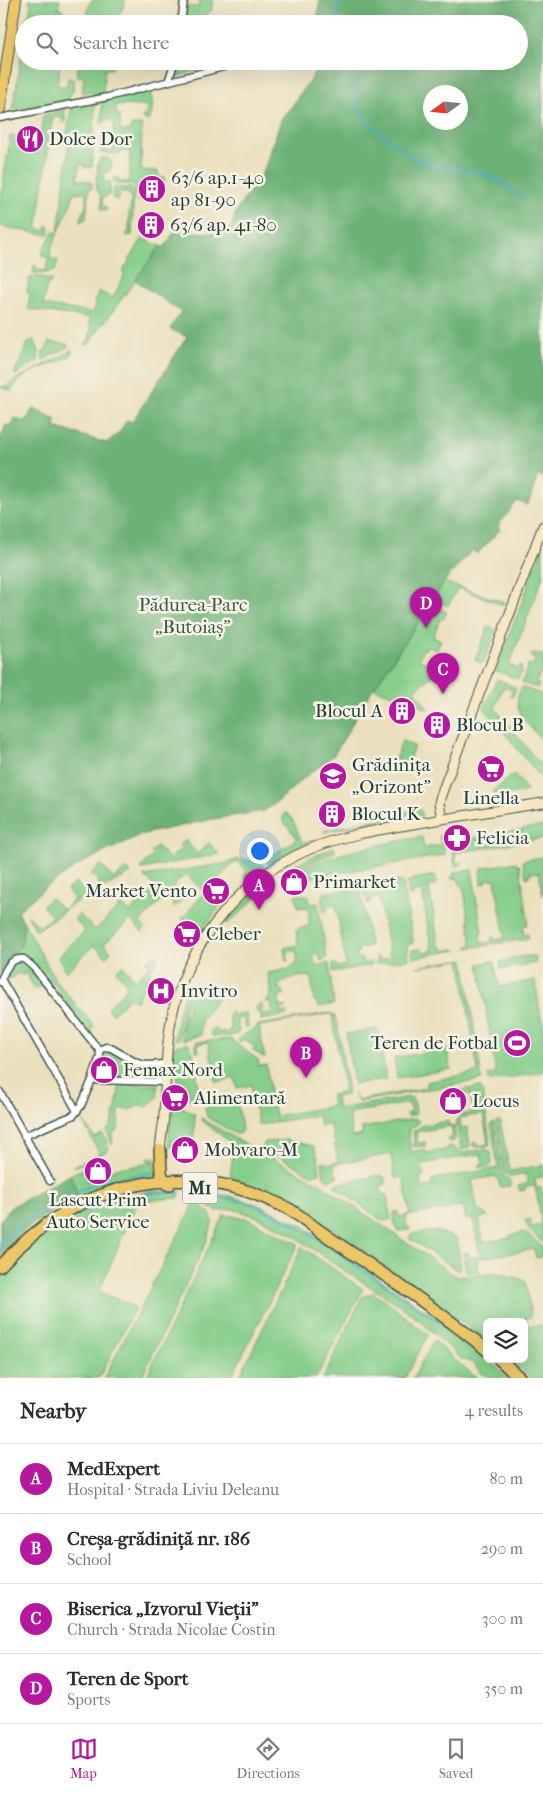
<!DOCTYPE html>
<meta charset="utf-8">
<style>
body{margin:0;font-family:"IM FELL French Canon",serif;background:#f7f7f7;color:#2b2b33}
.controls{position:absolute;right:15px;bottom:15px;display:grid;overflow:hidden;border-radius:8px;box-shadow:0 5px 20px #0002}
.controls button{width:45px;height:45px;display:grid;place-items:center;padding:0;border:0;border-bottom:1px solid #e1e1e2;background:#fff;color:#2b2b33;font:25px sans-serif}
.compass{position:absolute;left:423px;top:85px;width:45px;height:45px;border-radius:50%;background:#fff;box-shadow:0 5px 20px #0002;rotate:255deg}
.you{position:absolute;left:259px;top:850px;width:18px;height:18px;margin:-12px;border:4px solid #fff;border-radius:50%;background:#1a73e8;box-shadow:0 0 0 8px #1a73e833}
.badge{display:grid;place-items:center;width:32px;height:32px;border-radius:50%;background:#b5179e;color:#fff;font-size:16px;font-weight:700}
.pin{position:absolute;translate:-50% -41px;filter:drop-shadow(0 1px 2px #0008)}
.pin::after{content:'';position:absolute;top:26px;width:18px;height:15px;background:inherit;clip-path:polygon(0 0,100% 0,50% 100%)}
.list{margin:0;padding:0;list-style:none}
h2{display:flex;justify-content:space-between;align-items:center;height:65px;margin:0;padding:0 20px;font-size:21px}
h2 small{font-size:16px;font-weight:400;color:#7c7c81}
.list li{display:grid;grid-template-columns:32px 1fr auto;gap:15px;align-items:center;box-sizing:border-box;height:70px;padding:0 20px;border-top:1px solid #e1e1e2}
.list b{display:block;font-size:19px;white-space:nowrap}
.list p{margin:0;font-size:16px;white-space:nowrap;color:#7c7c81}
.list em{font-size:16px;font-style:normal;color:#7c7c81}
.icon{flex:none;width:28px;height:28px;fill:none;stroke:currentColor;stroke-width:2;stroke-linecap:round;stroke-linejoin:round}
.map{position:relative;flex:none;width:543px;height:1378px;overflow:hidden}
.search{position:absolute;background:#fff;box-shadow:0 5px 20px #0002;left:15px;right:15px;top:15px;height:55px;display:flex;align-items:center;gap:12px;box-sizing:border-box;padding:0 18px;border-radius:28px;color:#7c7c81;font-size:19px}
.sheet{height:345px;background:#fff}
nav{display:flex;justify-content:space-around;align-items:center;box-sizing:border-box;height:70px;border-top:1px solid #e1e1e2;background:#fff;font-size:14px;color:#7c7c81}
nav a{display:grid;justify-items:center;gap:2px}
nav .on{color:#b5179e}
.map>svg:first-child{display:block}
</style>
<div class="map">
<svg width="543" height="1378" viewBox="0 0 543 1378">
<rect width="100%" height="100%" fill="#f7f3e8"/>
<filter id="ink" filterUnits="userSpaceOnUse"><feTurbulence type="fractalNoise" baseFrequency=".02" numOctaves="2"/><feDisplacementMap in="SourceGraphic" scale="10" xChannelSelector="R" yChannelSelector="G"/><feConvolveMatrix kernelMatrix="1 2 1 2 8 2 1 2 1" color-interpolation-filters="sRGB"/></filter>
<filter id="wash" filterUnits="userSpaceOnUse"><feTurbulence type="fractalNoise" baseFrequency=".0096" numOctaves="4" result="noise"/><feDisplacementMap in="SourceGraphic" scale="20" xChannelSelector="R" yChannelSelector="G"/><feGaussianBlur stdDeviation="1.12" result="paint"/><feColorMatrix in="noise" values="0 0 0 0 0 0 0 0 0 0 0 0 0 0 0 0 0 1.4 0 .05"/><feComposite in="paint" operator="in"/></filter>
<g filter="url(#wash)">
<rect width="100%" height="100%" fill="#ebe0bd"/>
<path fill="#86ce8a" stroke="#52865f" d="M29 0H60L58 9H63L61 24H26V18L29 16 31 4Z
M93 0H125L124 6 113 24H86L89 4Z
M200 0H213L211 11 201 18 209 20 206 21 184 17 186 6 199 7Z
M24 36V61H61L57 85 67 87 68 78 74 80 73 91 68 99 13 110Z
M79 61H112V69H105L103 95H93L92 92 82 93 84 77 77 76Z
M178 61 201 64 202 61H215V64L202 69 175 77 174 75Z
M149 91C153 98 154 113 149 120H144L142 116H147V106L116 105V115H120V131L131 130V125H142L141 170 158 171 160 179 164 177V184H140L139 202C136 198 137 191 133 184H120L114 182V178H119V182H129L130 151H120L119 154 100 153 101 147H103V151H113L114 120H104L103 124 101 123 102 101Z
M95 104 92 167H84V164H80L77 179 91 182 92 184V188L89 189 86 219 80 222 86 205V192L73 193 72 201 51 249 50 258 58 261 55 271 41 274 33 273 34 266H36V270L46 271 48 258 42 256C43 246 49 241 53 232L58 233 69 148 65 143 71 109Z
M65 109V122L62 123 63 118 53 117 37 229 46 231 47 225 50 228 49 234 47 235 0 226V205L10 136 22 138 21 147 24 148V151L38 153 43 116Z
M101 158H107L112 162 110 171 104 173 103 181 111 182 109 195 103 197 102 206 106 207 107 210H101C101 202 102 194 96 189L98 163Z
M114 188H131L134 191 132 235 127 236V233L129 232V211H130L131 196H129V193H120L118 200 114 199 112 197Z
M142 239 160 246 105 322 104 321 89 344 84 345 89 340 91 328 89 325 90 318 28 309 30 293 27 292 29 279C36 275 45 277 52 281L47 285 43 305 93 313 98 291 113 298 124 276 123 271Z
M34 340 39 351 38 361 15 375V372L28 343Z
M49 342 67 344 68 347 43 360 42 359 43 351 47 348Z
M71 349 73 351 71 353V356C52 366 21 370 11 391L0 387 8 386 15 380 69 352Z
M543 546V576L509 665 518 669 519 666 522 667 521 673 518 679 496 671V670Z
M444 582 504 602 503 605 458 588 448 606 434 599Z
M431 604 447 612 444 619H440L433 637 441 640 437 650 427 646 426 649H423L419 660 429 664 428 672 434 674 415 690 428 709 374 688Z
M488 627 496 630 484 662 481 663 475 660Z
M532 654 543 655V675L539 674 536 684 539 685 537 688 522 683 528 664 533 665 535 659 531 657Z
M497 679 515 687 516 690 512 697 510 696 512 690 503 687 495 708 543 768V780L484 708Z
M522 687 543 695V741C529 725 508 709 522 687Z
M402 741 414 746 406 767 394 763Z
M514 774 528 791 496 796 493 791Z
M420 809 422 815 415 816 413 813 324 832V831Z
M286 812 293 821 303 843 315 839V840L302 846 268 864 266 859 297 839 293 833 282 820Z
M543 826V838L455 853 457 863H463L457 866 454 864 452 842 520 830 522 832V829Z
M442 835 445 855 297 880 295 874 297 872C336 852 379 844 422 837L424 848 441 845 439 836Z
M185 840 197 854 209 843 219 854 142 869 141 867 153 855 151 852 157 846 170 859 181 849 179 845Z
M334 847 335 852 290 872 289 867Z
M543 857V896L539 872 529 873V877L526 878 523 862 524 860Z
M238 859 257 861 264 867 246 881 244 876 247 872 238 862 234 863 204 892 186 874 173 886 184 898 175 907 165 897 140 922 145 928 142 932 130 920 104 944 111 952 106 957 94 945 66 972 58 957 85 931 74 919 79 914 95 930 119 907 108 895 111 894 130 912 156 888 144 876 223 864Z
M516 862 520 866 528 921 527 925 523 926 524 935 528 934 529 939 492 944 491 938 494 936 495 940 505 938 495 879 486 880V883L481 884 480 870 482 868Z
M101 865 114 879 126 868 131 873 76 902 36 931 28 915 40 927 52 916 42 906 51 898 63 910 74 899 67 890 76 882 88 894 100 883 91 874Z
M472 870 482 933H480L481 943 490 942V945L468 948V946L472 945 464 890 457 878 452 879 451 877 454 876V872Z
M435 875 437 882 434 886 431 885 429 887 439 947H443L444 951 454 949 457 950 413 958 412 950 421 949 422 952 432 951 422 891 412 892 413 896H411L409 895 407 883 410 880Z
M400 881 403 883 413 941V943L407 945 409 959 376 964V957H378L379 960 390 957 379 898 369 899 370 903H367L364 888Z
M258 888 262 892 228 924 224 922Z
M358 888 361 893 370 944 368 947 358 949V954H356L357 959 362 958 363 963 371 962 372 965 333 972V964H336L337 967 346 965 336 905 327 907V911H323L321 899 325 893Z
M203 894 216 907 223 900 224 901 200 933 182 919Z
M295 895H308L311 904 318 903 327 958 321 961 318 953 313 954 315 965 318 966 329 963 334 1004 318 1007 316 1001H314L311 976C297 977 286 976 278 987L284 992 285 994 279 996 280 1007H286L281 1009V1013L286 1012 287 1015 261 1020 260 1012H256L257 1006 262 1004 263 1009 261 1011 264 1014 268 1012 272 1014 274 1012 271 1008 272 1003 266 1002 271 996 268 973 288 969 294 964 298 963 296 951 287 952 288 961H286L284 948 298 945 296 931 299 928 309 926V913L307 907 298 908Z
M0 896 23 926 24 923 56 981 93 1025 91 1037 89 1035 91 1033 87 1028 85 1029 57 994 58 989 45 973 39 971 28 958 17 953 12 954Z
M154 955 158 956 136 1002 130 997 112 1014 107 1008 127 988 125 985 127 983 116 971 122 965 136 979 150 966 146 962Z
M524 956H535L536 963 501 969 500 962Z
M464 959 482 1080 361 1101 357 1100 353 1093 357 1099 361 1100 426 1088V1082L478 1072 460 960 417 967Z
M494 961 499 987 535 980 541 1018H543V1072L489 1081 488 1075 496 1074 479 964Z
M21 962 26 963 52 995 51 996 42 986 35 989 26 973 22 975 20 973 14 975V977L6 980 5 977 13 963Z
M211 984 224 991 201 1020V1035L183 1040C180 1026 189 1006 193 992L205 997Z
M193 985 185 1008 179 1039 174 1040 179 1010 187 986Z
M231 1010 232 1015 237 1014 238 1015 246 1012 248 1027H245L243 1018 237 1019 239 1031 238 1033 230 1036H213L211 1033 212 1029 216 1028 217 1032 223 1031V1033L231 1030 229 1015Z
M329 1013 334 1015 337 1021 348 1092 347 1095 336 1097 338 1109 409 1097 412 1098 415 1104 416 1114 408 1117 405 1114 411 1113 409 1103 349 1113 352 1137 362 1135V1128L414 1119 419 1121V1123L408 1130 411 1152 425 1149 427 1153 448 1149V1147L451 1146 462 1153 486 1149 491 1152 492 1164 489 1167H478V1166L483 1164 481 1154 421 1164 424 1176 420 1177 422 1188 432 1186V1181L434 1179 498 1168 491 1124 494 1122 503 1174 510 1181V1186L500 1187 497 1176 472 1180 477 1208 488 1216 479 1218 483 1242 510 1238V1235L525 1232 543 1247V1256L536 1258 534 1249 477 1259 478 1269 480 1271 467 1273 463 1257 464 1253 468 1252 470 1258 480 1256 473 1219 466 1220 463 1206 406 1216 407 1227H409L410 1230 397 1231 394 1220V1212L398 1211 399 1217 410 1214 403 1177 395 1178 391 1154 334 1164 335 1175H338V1177L327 1180 324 1177 322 1162H326L327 1164 338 1162 331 1125 320 1126 318 1115 258 1125 251 1085 237 1088 235 1078 216 1082 208 1042 198 1044 199 1052 196 1051V1042L230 1039 258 1060 259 1066 266 1065 275 1116 333 1106 331 1095 345 1092 332 1015 329 1014 259 1026 265 1058 252 1050 256 1048 244 1039 240 1042 238 1039 259 1025Z
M378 1029 386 1079 354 1084 346 1034Z
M188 1043 193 1052 200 1095 197 1099 190 1101 188 1087 179 1088 177 1073 171 1072 173 1047Z
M447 1049 451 1069 397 1078 394 1058Z
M106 1050 141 1067 158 1068 157 1080 100 1077 97 1074Z
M120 1083 158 1085 157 1097 146 1108 144 1104 128 1110 123 1109 119 1111 118 1130 113 1132 112 1145 107 1131C115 1123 118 1095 120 1083Z
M480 1087 483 1092 490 1143 489 1145 476 1147 473 1146V1143L477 1141 478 1146 488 1144 483 1114 460 1118 461 1128 467 1127 470 1145 468 1148 461 1150 456 1120 461 1115 474 1112 470 1093 456 1096 455 1091Z
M231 1097 237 1100 242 1130 239 1134H236L207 1117 205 1107 210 1106 209 1100Z
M177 1107H182L195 1114 194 1141 169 1147 170 1109Z
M79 1115 95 1138 102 1134 104 1135 109 1150 75 1167 74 1166 100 1154Z
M201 1118 238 1140 321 1184 457 1277 499 1273 525 1280 531 1315 530 1317 526 1318 528 1326 541 1325 543 1329V1378H531L510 1359H524V1322H487V1338L472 1330 336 1231C322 1226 312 1216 299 1210 271 1195 238 1181 207 1178V1176L230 1178 234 1145 201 1120Z
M448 1121V1125L454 1126 456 1138 454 1141 449 1142 448 1138 453 1137 451 1126 416 1132 418 1143 426 1142 425 1146 414 1147 413 1131 424 1125Z
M496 1121H500L510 1171 543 1165V1177L535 1178 536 1188H541L543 1201V1243L528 1229 525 1220 530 1219 531 1227 542 1225 535 1186 525 1187V1190L520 1191 518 1186 528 1183 526 1174 511 1177 505 1173Z
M286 1140 314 1146 318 1158 320 1173 312 1175 263 1147 265 1142Z
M156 1157 155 1173 152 1177 114 1184 79 1197 70 1175 82 1169 88 1181 117 1168 147 1164 148 1158H151V1163L153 1164 152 1158Z
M381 1175 385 1178 386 1184 380 1186 382 1194 387 1195 391 1219 385 1221 380 1219 334 1186 336 1184Z
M151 1191H180L179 1198 138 1201 99 1291 135 1308 99 1378H0V1276L3 1272C48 1225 86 1203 151 1191Z
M192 1192 230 1196 256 1204 301 1225 444 1323 484 1354 487 1359H489L508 1378H492L480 1373 474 1363 461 1359 434 1333 400 1305 346 1272 293 1235 253 1215 232 1209 217 1211 192 1198Z
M195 1202 209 1212 213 1221 206 1243 141 1378H104Z
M224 1215 246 1218 298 1244 231 1378H146Z
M436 1231 457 1238 461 1268 457 1270 409 1238 411 1234Z
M302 1247 349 1280 363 1289 316 1378H239Z
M373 1293 391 1305 428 1335 405 1378H323L362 1297Z
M434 1340 455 1360 477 1378H413Z"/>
<path fill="#6cb176" stroke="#467755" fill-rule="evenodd" d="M320 0H543V477L538 475 528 505 517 501 498 526 500 530 477 554 472 550 444 582 374 688H373L334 755 300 781 280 800 264 811 213 819 148 833 134 838 82 863 46 887 18 911 24 923 21 947 12 953 0 974V439L6 425 11 427 15 418 24 422 25 420H27L33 408 56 420 55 427 106 443 119 433 127 420 132 422 187 337 170 329 181 312 135 280 160 246 165 247 174 232 213 233 231 228 237 210 264 170 282 117 293 105 303 89 312 78 315 66 313 61H519V24H316ZM430 92H460V122H430Z
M70 1175 79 1197C48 1212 22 1229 0 1255V1221L11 1207Z"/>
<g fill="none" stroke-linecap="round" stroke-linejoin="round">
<path stroke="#48afc7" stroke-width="2" d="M336 24 339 0
M333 61 336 67 348 73 351 76 357 102 367 123 410 156 427 164 479 172 507 186 515 194 526 198
M187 1193H190
M197 1193C216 1196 235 1199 253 1205 289 1218 321 1242 352 1263 398 1293 443 1323 485 1357
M0 1244C36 1204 99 1176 153 1173
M0 1280C13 1264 27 1248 43 1235 81 1207 131 1190 178 1193"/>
</g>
</g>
<g filter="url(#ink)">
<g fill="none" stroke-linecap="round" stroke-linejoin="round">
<defs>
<path id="street" d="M181 24 184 0
M168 82 175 61
M0 118 108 97 243 62
M1 979 77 1111
M0 982C5 970 10 957 24 959L34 968 99 1050 100 1056 92 1080
M99 1050 106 1047 111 1048 137 1063 146 1065 166 1064
M0 1092 50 1181
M24 1136 74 1115 81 1106 92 1080 165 1082"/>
<path id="secondary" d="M442 819 439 803 441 795 543 526
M160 1150C161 1139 163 1127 164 1116 166 1080 165 1043 174 1007 192 938 243 877 310 849 346 834 385 829 424 822 463 816 503 809 543 803"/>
<path id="primary" d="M0 109 16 0"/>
<path id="highway" d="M160 1150 161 1172 164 1182 169 1185
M0 1266C75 1183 183 1155 285 1207 297 1213 306 1221 317 1229 333 1240 350 1252 367 1263 408 1291 448 1318 487 1350
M499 1359 520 1378"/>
</defs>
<use href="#street" stroke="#3e5549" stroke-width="9"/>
<use href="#secondary" stroke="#3e5549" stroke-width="11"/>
<use href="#primary" stroke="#3e5549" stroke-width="12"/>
<use href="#highway" stroke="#3e5549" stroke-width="14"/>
<use href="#street" stroke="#fff" stroke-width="6"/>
<use href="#secondary" stroke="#f7e8c3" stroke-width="9"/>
<use href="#primary" stroke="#ecc669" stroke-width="10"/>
<use href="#highway" stroke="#ecc669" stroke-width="11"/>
</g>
</g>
<defs>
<symbol id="restaurant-disc" viewBox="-11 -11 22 22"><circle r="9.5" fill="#b5179e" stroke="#f7f3e8"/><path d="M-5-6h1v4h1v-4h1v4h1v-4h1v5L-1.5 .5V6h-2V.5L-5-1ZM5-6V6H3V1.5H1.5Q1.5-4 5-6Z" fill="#fff"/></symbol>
<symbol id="building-disc" viewBox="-11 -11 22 22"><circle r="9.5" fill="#b5179e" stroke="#f7f3e8"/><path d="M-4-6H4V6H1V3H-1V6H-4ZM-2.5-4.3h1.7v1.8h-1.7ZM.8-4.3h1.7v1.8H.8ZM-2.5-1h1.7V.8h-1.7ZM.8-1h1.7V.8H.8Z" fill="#fff"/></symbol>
<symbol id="supermarket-disc" viewBox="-11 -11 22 22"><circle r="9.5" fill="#b5179e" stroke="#f7f3e8"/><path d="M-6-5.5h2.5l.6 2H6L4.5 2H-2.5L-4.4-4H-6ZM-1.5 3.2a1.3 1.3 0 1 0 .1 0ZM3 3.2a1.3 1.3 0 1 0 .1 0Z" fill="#fff"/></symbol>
<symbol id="school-disc" viewBox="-11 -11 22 22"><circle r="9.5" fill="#b5179e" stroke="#f7f3e8"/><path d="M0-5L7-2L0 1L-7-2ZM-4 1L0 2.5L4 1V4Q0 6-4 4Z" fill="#fff"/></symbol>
<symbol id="pharmacy-disc" viewBox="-11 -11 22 22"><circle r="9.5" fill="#b5179e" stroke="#f7f3e8"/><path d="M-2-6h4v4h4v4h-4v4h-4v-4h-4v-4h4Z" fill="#fff"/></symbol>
<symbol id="shop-disc" viewBox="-11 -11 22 22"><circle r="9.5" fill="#b5179e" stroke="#f7f3e8"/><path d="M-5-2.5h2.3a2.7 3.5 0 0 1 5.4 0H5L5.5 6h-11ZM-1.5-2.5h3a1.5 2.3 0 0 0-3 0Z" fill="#fff"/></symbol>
<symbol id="hospital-disc" viewBox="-11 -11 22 22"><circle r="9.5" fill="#b5179e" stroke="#f7f3e8"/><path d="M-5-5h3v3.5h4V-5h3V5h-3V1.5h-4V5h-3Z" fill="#fff"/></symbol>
<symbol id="stadium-disc" viewBox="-11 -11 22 22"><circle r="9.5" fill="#b5179e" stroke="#f7f3e8"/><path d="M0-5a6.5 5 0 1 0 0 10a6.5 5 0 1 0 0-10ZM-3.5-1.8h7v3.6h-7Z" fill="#fff"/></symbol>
</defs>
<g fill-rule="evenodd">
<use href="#restaurant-disc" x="14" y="123" width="32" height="32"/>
<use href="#building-disc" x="136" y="173" width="32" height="32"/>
<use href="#building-disc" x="135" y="209" width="32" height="32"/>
<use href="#building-disc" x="386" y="695" width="32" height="32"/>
<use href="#building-disc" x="421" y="709" width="32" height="32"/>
<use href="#supermarket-disc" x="475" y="753" width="32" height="32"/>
<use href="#school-disc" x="317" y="760" width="32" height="32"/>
<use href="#building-disc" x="316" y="798" width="32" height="32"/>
<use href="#pharmacy-disc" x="441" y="822" width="32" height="32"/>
<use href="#shop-disc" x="278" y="866" width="32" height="32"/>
<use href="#supermarket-disc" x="200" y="875" width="32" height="32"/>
<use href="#supermarket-disc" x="171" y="918" width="32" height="32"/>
<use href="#hospital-disc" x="145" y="975" width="32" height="32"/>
<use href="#stadium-disc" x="501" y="1027" width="32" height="32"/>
<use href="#shop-disc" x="88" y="1054" width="32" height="32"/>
<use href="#supermarket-disc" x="159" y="1082" width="32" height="32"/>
<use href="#shop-disc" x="437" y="1085" width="32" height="32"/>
<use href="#shop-disc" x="169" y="1134" width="32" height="32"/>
<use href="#shop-disc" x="82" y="1155" width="32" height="32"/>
</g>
<g text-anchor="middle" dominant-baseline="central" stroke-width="5" stroke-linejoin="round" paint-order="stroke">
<rect fill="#f7f3e8" stroke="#60746a" stroke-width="1" x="182.5" y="1172.5" width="35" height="31" rx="4"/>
<g font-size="18" font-weight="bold" fill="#1f3d34">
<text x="200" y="1188">M1</text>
</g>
<g font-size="19" fill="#1f3d34" stroke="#f7f3e8" text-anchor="start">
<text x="49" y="139">Dolce Dor</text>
<text x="171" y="178">63/6 ap.1-40<tspan x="171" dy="22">ap 81-90</tspan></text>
<text x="170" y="225">63/6 ap. 41-80</text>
<text x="383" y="711" text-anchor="end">Blocul A</text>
<text x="456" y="725">Blocul B</text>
<text x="352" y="765">Grădinița<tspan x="352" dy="22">„Orizont”</tspan></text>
<text x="491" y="798" text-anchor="middle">Linella</text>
<text x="351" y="814">Blocul K</text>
<text x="476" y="838">Felicia</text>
<text x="313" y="882">Primarket</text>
<text x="197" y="891" text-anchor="end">Market Vento</text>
<text x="206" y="934">Cleber</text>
<text x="180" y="991">Invitro</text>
<text x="498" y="1043" text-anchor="end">Teren de Fotbal</text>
<text x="123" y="1070">Femax Nord</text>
<text x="194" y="1098">Alimentară</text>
<text x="472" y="1101">Locus</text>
<text x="204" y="1150">Mobvaro-M</text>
<text x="98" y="1200" text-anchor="middle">Lascut Prim<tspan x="98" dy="22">Auto Service</tspan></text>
</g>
<g font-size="19" fill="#345a45" stroke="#f7f3e8">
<text x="193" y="605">Pădurea-Parc<tspan x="193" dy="22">„Butoiaș”</tspan></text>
</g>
</g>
</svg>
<div class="controls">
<button><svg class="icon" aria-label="layers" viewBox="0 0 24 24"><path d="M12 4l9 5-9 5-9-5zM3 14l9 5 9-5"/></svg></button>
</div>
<svg class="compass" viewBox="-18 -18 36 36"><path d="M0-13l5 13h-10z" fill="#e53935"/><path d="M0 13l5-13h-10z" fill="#7c7c81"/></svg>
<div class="you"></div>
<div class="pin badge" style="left:259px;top:910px">A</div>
<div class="pin badge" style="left:306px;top:1078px">B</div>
<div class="pin badge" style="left:443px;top:694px">C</div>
<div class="pin badge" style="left:426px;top:628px">D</div>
<div class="search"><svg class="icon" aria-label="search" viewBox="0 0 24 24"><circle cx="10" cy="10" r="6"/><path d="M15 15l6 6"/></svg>Search here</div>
</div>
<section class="sheet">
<h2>Nearby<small>4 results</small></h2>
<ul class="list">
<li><span class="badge">A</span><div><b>MedExpert</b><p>Hospital · Strada Liviu Deleanu</p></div><em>80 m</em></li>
<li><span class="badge">B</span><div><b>Creșa-grădiniță nr. 186</b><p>School</p></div><em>290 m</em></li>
<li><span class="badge">C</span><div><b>Biserica „Izvorul Vieții”</b><p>Church · Strada Nicolae Costin</p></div><em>300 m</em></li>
<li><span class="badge">D</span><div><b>Teren de Sport</b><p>Sports</p></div><em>350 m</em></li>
</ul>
</section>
<nav>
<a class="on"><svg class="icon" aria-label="map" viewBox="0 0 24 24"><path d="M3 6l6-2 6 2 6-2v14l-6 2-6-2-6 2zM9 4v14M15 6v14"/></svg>Map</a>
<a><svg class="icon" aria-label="directions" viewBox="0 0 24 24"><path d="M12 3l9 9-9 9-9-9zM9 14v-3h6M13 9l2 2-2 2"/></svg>Directions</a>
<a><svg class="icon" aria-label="saved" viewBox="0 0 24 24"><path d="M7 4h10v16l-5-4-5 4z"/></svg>Saved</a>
</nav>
